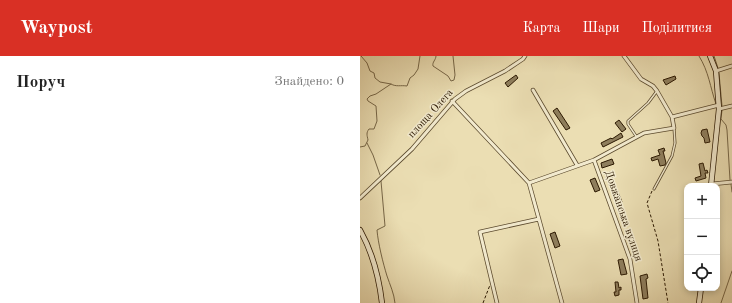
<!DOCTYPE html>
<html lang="uk">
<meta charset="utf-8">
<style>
body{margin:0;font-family:"Old Standard TT",serif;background:#f6f6f6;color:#222}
.controls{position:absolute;right:12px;bottom:12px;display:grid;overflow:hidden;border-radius:8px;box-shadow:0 2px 6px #0003}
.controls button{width:36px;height:36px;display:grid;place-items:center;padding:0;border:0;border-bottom:1px solid #e0e0e0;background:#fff;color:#222;font:20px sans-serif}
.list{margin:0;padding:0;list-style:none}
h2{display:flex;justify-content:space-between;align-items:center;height:52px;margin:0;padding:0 16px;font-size:17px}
h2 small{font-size:13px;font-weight:400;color:#767676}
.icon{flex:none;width:22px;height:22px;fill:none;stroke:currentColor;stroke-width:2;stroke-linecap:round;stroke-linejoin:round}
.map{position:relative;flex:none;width:372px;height:247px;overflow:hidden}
header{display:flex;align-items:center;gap:24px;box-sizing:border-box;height:56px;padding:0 20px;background:#d93025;color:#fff}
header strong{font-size:19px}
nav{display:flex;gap:22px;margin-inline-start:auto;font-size:14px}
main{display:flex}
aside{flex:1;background:#fff}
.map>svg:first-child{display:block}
</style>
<header>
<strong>Waypost</strong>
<nav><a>Карта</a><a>Шари</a><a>Поділитися</a></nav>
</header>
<main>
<aside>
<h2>Поруч<small>Знайдено: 0</small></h2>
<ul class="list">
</ul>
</aside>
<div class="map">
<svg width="372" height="247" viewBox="0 0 372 247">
<rect width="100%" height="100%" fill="#ebdeb3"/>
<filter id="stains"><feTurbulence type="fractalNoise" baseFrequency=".005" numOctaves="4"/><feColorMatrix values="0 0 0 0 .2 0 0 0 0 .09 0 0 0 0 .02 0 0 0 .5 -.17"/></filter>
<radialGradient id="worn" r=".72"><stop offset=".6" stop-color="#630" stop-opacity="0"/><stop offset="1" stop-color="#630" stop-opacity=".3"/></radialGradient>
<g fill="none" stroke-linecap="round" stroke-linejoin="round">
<path stroke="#766647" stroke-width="1" d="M1 0 7 7 10 15 14 17 15 22 20 26 31 28
M76 0C76 4 72 6 73 10L88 20 91 25 94 24 95 19 93 0
M339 0C349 16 350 31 356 48
M354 0 358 12
M359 17 362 50
M362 54 361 63 366 69 367 74 370 124
M7 87 13 99 20 119
M0 91 5 90 8 84C7 79 6 77 9 73H14L17 65 16 50 8 45 7 43 10 40 16 38 31 28C36 31 41 29 47 30L50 22 54 19 58 13 60 0
M21 125 25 170 17 174C18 187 23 207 27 220 30 229 34 237 35 247
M371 128 372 136
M361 247 372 215"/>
</g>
<path fill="#8e7e5d" stroke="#2a1700" d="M156 19 158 22 148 31 145 27Z
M315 20 316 23 306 29 303 24Z
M197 52 210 72 206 74 193 55Z
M259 64 266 73 262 76 255 67Z
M347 73 350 86 345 87 344 82 342 80 341 77 342 74Z
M261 77 263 81 243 91 241 87 251 82 252 83Z
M304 92 305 95H303L306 107 305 109 300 110 298 103 292 105 291 102 300 99 298 94Z
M252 103 254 108 242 112 241 107Z
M343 107 345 115 347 114 348 117H345L346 122 336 125 335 122 341 120 339 108Z
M250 116 255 129 250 131 245 118Z
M235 122 240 134 235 136 230 124Z
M257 133 262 146 257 149 252 135Z
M195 176 200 190 195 192 190 178Z
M263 203 267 218 261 219 258 204Z
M287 218 288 222 286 223 288 242 283 243 280 220Z
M255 226H258L259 232 261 231V234H259V239L255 240 254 236H256Z"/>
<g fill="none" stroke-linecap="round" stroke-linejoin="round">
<defs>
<path id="lane" d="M276 80 268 68V65L288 47 297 35
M294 133 312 100 315 87 314 72"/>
<path id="street" d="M264 0 281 23 293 30 297 35 312 61 359 49
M356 15 372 10
M173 34 217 109
M92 45 169 127 202 247
M359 53 372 50
M234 104 270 203 277 247
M169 127 234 104 284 77 314 72 312 61
M352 128 372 126
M0 142 52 93 95 43 106 35 145 15 163 3 165 0
M137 247 120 176 179 163"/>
<path id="secondary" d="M350 0 356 15 359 53 351 130
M0 174C13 197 19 222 22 247
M339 247 341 232"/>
</defs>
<use href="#lane" stroke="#5a492d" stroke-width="3"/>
<use href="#street" stroke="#5a492d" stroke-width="4.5"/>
<use href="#secondary" stroke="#2a1700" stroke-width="6"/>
<path stroke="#2a1700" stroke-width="1" stroke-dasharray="3 2" stroke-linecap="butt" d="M292 135 287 147 298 185 308 247
M123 247 130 229"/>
<use href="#lane" stroke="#f2eace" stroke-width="1.5"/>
<use href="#street" stroke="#f2eace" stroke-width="3"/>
<use href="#secondary" stroke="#f2eace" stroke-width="4.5"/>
</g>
<g text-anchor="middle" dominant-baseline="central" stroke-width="3" stroke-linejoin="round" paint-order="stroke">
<g font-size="11" fill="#2a1700" stroke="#f2eace">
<text transform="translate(71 58) rotate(-48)">площа Олега</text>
<text transform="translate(263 160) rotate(71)">Довжанська вулиця</text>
</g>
</g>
<rect width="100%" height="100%" filter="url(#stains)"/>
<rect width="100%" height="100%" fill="url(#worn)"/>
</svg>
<div class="controls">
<button>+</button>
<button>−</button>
<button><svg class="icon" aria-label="locate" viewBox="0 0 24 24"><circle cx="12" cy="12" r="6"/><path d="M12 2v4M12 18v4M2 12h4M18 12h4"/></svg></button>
</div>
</div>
</main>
